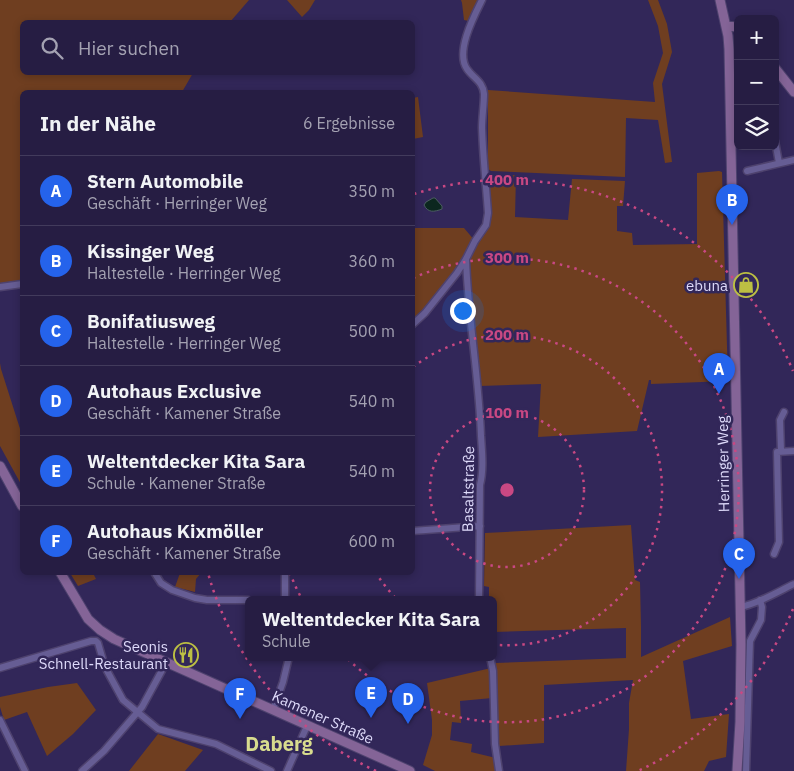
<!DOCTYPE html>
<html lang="de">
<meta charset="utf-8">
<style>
body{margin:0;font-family:"IBM Plex Sans",sans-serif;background:#2e264a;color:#f1f3f6}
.controls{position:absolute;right:15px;top:15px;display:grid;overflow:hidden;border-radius:8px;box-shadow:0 2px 8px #0003}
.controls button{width:45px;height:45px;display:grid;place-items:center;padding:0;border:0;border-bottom:1px solid #423b5c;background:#261d43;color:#f1f3f6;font:25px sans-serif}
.you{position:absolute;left:462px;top:310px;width:18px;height:18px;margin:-12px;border:4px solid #fff;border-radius:50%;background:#1a73e8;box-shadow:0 0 0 8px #1a73e833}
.badge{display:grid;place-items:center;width:32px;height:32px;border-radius:50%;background:#2563eb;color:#fff;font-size:16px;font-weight:700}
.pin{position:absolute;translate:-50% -41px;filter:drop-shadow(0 1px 2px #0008)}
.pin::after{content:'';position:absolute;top:26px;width:18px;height:15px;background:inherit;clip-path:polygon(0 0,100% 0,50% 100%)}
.popup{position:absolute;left:245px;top:596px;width:252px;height:65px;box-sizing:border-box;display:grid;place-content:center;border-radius:8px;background:#261d43;filter:drop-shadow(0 1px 4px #0005);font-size:16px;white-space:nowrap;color:#a4a2b2}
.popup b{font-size:19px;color:#f1f3f6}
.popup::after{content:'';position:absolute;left:50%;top:100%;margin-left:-10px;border:10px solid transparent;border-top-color:#261d43}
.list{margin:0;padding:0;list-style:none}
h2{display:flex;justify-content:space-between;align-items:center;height:65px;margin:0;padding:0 20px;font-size:21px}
h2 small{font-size:16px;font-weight:400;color:#a4a2b2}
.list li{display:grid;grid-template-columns:32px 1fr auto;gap:15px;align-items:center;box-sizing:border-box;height:70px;padding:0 20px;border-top:1px solid #423b5c}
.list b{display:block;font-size:19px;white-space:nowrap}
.list p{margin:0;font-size:16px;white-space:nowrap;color:#a4a2b2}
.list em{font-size:16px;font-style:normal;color:#a4a2b2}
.icon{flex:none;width:28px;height:28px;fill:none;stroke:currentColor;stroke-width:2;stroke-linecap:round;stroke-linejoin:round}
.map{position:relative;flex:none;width:794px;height:771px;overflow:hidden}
.search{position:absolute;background:#261d43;box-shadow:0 2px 8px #0003;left:20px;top:20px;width:395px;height:55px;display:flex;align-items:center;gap:12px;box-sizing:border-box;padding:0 18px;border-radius:8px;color:#a4a2b2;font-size:19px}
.panel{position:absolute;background:#261d43;box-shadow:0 2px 8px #0003;left:20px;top:90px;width:395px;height:485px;border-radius:8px}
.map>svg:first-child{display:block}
</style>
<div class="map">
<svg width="794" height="771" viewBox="0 0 794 771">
<rect width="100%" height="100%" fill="#322759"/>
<path fill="#6f3e20" d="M0 0H249L230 22H22V72L193 73 182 92H22V282L0 284Z
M287 0H315L309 10 302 17Z
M461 0H480L469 21 464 20 462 3Z
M648 0H658L667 24 672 52 662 84 672 162 665 163 658 120 626 118 625 177 491 171 488 169V90L655 102 653 83 663 53 658 26Z
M418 97 423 137 413 139V98Z
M719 171 722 172 728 381 651 384V380H649L637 431 538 437 541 384 480 386 474 334 469 260 476 243 489 224 492 215 488 180 491 175H516L515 217 568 220 572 179 625 181 623 206H617V231L632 233 633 245 697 244V173Z
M413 228H464L475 241 466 259 413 325Z
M0 363 1 369 22 435V486L0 446Z
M631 525 635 580 640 582 641 626V657L730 617 732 646 683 661 691 719 729 714 726 757 709 761 704 771H626L629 729V703L633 680 544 685V743L499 746 495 663 626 658V628L494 632V599H489V587L484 586 485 533Z
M70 573H93L96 579 78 586Z
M180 573H201L196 579 195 592 175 587Z
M491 668 492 698 460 701 461 723 452 722 450 740 472 744 471 752 496 758 497 771H435L423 765 432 735V720L427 683Z
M77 683 96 710 73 734 47 756 27 712 4 720 0 707V697L48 687Z
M158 734 203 750 185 771H129Z"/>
<path fill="#0c271f" stroke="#4b5d61" d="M433 198H435L442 206V209C434 212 428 213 424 205L426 202Z"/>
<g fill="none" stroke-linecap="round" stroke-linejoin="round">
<defs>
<path id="minor" d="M775 141 779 163
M747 171 794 160
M466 259C468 318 479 377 481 436 482 452 484 469 480 485L479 599
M0 287 22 284
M412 325 425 313 457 273 466 259 475 241 486 225 488 213C486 185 483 157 482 128 482 117 484 105 484 94 483 81 473 78 467 69 455 52 474 16 482 0
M781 451 780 420 784 412
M412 531 480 526
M774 554 779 542 777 452 794 451
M154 572 161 583 172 590 195 598 207 600H248
M285 572V599
M740 607C756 605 779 591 794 584
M490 657 493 671 495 744 499 771
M0 668 91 641H96L98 643 105 667 123 700 158 729 216 744 271 771
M273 710 283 682 289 657
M0 720 25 771
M82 771 104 751 142 707 166 663
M287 771 307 726
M746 771 750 641 761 620 762 607 760 600"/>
<path id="secondary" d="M720 0 728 36 729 49 741 644 740 722 737 771
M726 26 738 27
M775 68 794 92
M0 466 22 506
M60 572 88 619 100 630 114 639 410 771"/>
</defs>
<use href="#minor" stroke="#4e426e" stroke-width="9"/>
<use href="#secondary" stroke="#4e426e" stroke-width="11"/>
<use href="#minor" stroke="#665d94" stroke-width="6"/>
<use href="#secondary" stroke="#846497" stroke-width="9"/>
</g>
<g fill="none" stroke="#c94883" stroke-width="2.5" stroke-dasharray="2.5 5">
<circle cx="507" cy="490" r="77"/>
<path d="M413 367A155 155 0 1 1 376 573"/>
<path d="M413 278A232 232 0 1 1 290 573"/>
<path d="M793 609A310 310 0 0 1 638 771M376 771A310 310 0 0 1 208 573M414 194A310 310 0 0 1 793 371"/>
</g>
<defs>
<symbol id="shop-ring" viewBox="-11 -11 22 22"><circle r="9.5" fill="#322759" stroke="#bcbf43" stroke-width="1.5"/><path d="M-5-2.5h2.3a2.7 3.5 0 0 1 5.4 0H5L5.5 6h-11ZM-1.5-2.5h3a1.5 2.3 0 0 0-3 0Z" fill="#bcbf43"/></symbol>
<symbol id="restaurant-ring" viewBox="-11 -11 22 22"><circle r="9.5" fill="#322759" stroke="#bcbf43" stroke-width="1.5"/><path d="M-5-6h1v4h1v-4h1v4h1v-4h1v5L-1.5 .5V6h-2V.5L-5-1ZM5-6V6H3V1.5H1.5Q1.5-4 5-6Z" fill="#bcbf43"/></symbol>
</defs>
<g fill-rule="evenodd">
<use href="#shop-ring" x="732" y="271" width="28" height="28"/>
<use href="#restaurant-ring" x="172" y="641" width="28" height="28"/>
</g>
<g text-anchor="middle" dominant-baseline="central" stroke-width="5" stroke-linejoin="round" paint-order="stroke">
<g font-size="15" fill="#dedafa" stroke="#322759" text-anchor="end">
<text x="728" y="285">ebuna</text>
<text x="168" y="646">Seonis<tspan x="168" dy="17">Schnell-Restaurant</tspan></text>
</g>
<g font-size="15" fill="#dedafa" stroke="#322759">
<text transform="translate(723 464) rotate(-91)">Herringer Weg</text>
<text transform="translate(468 489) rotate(-89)">Basaltstraße</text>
<text transform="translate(323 717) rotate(24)">Kamener Straße</text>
</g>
<g font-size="20" font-weight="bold" fill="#d8dc8e" stroke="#322759">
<text x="279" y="743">Daberg</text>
</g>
</g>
<circle cx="507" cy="490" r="8" fill="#c94883" stroke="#322759" stroke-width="2.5"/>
<g font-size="15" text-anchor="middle" font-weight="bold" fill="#c94883" stroke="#322759" stroke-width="5" stroke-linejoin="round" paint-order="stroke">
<text x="507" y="185">400 m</text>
<text x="507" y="263">300 m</text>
<text x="507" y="340">200 m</text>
<text x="507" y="418">100 m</text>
</g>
</svg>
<div class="controls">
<button>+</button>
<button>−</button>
<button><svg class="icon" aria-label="layers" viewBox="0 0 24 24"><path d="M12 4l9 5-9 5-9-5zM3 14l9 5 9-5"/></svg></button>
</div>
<div class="you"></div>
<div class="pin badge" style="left:719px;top:394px">A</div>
<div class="pin badge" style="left:732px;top:225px">B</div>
<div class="pin badge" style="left:739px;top:579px">C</div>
<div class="pin badge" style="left:408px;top:724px">D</div>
<div class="pin badge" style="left:371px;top:718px">E</div>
<div class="popup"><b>Weltentdecker Kita Sara</b>Schule</div>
<div class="pin badge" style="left:240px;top:719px">F</div>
<div class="search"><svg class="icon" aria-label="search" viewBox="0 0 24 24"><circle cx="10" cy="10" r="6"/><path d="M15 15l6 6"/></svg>Hier suchen</div>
<section class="panel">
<h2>In der Nähe<small>6 Ergebnisse</small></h2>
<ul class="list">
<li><span class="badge">A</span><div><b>Stern Automobile</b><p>Geschäft · Herringer Weg</p></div><em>350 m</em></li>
<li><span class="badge">B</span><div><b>Kissinger Weg</b><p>Haltestelle · Herringer Weg</p></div><em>360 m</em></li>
<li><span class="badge">C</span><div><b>Bonifatiusweg</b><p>Haltestelle · Herringer Weg</p></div><em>500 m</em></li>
<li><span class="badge">D</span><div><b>Autohaus Exclusive</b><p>Geschäft · Kamener Straße</p></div><em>540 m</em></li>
<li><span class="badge">E</span><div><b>Weltentdecker Kita Sara</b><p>Schule · Kamener Straße</p></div><em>540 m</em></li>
<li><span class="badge">F</span><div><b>Autohaus Kixmöller</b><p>Geschäft · Kamener Straße</p></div><em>600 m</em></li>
</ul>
</section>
</div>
